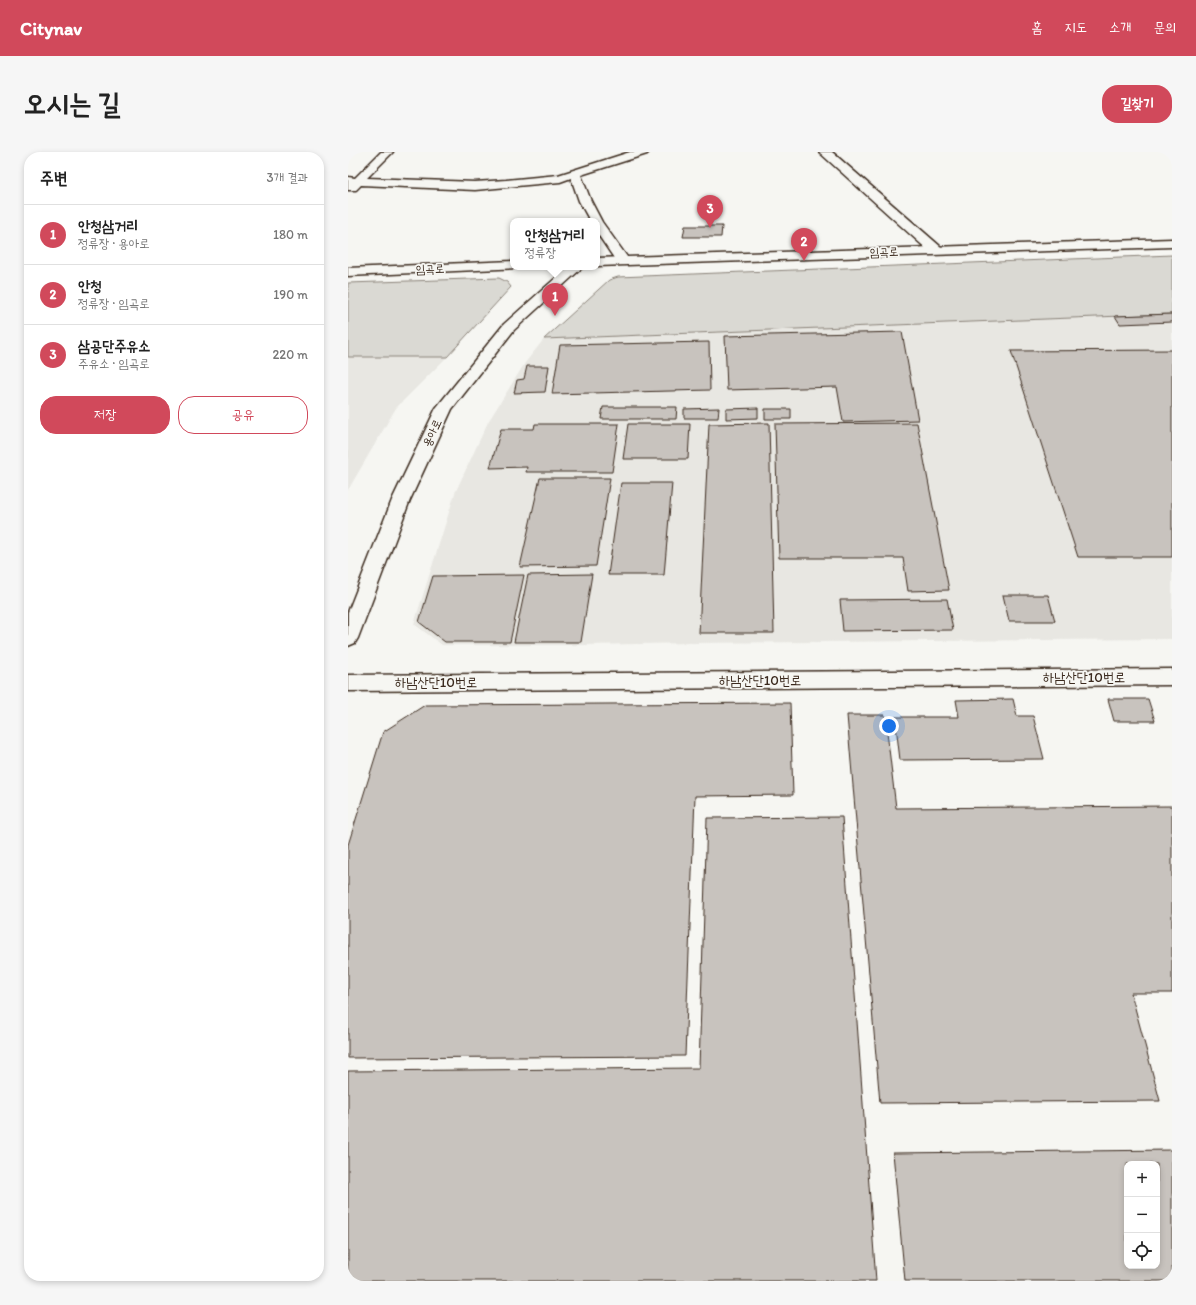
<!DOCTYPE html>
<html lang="ko">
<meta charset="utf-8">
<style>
body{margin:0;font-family:Itim,"Poor Story",sans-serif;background:#f6f6f6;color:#222}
.controls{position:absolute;right:12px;bottom:12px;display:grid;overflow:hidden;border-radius:8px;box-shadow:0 2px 6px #0003}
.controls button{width:36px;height:36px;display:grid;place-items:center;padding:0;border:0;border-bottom:1px solid #e0e0e0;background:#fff;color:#222;font:20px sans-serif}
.you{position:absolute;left:541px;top:574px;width:14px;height:14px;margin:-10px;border:3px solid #fff;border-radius:50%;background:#1a73e8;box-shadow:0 0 0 6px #1a73e833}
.badge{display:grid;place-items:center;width:26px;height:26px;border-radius:50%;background:#d1495b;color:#fff;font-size:13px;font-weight:700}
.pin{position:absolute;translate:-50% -33px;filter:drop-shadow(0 1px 2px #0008)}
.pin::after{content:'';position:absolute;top:21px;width:14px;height:12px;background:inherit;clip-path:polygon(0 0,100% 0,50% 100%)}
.popup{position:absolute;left:162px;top:66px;width:90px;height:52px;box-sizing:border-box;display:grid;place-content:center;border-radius:8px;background:#fff;filter:drop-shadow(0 1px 3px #0005);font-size:13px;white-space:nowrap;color:#767676}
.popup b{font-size:15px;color:#222}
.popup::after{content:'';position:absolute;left:50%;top:100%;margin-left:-8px;border:8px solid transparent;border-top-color:#fff}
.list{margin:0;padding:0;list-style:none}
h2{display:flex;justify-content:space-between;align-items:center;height:52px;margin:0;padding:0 16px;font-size:17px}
h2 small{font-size:13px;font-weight:400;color:#767676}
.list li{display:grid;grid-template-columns:26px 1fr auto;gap:12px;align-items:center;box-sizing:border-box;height:60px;padding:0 16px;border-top:1px solid #e0e0e0}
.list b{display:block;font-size:15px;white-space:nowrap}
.list p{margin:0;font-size:13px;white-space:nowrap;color:#767676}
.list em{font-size:13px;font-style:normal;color:#767676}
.actions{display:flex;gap:8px;padding:12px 16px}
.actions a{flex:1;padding:9px 0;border:1px solid #d1495b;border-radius:16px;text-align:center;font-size:14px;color:#d1495b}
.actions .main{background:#d1495b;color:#fff}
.icon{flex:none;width:22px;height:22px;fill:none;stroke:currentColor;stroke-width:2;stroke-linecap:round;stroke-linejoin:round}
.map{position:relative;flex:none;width:824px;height:1129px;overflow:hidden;border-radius:16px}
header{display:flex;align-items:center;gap:24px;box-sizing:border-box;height:56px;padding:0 20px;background:#d1495b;color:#fff}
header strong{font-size:19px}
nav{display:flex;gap:22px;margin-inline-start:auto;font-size:14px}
.intro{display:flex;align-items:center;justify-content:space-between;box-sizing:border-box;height:96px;padding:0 24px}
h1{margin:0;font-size:28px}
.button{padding:10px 18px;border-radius:16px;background:#d1495b;color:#fff;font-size:14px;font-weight:700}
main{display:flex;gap:24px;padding:0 24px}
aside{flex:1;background:#fff;border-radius:16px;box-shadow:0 2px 6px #0003}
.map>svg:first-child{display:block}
</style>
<header>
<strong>Citynav</strong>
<nav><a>홈</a><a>지도</a><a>소개</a><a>문의</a></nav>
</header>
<div class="intro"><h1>오시는 길</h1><a class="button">길찾기</a></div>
<main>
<aside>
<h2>주변<small>3개 결과</small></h2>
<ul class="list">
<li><span class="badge">1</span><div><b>안청삼거리</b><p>정류장 · 용아로</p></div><em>180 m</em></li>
<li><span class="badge">2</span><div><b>안청</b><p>정류장 · 임곡로</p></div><em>190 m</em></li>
<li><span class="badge">3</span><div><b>삼공단주유소</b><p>주유소 · 임곡로</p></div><em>220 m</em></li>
</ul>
<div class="actions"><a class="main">저장</a><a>공유</a></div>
</aside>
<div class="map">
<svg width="824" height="1129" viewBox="0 0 824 1129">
<rect width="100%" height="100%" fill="#f6f6f2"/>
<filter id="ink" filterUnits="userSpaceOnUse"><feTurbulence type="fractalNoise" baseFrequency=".025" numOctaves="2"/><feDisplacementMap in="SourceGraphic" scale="8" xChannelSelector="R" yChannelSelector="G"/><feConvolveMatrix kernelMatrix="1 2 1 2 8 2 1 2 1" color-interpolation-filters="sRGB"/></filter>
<g filter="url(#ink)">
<path fill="#e8e7e2" d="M824 162V487L344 491 237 493H94L66 472 107 341 140 270 177 211 196 187Z
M0 205H99L48 256 0 338Z"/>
<path fill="#dad9d3" stroke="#8a8278" d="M824 103V162L196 187 261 128 270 125Z
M151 126 159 130 163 135 99 205H0V131Z"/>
<path fill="#c8c3be" stroke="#3b2a1e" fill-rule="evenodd" d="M337 74H374L373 85H335Z
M824 162V170L772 172 767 164Z
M554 180 570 268 495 270 489 235 379 238 377 184Z
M361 190 362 238 204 242 212 193Z
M824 198V405H730L663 199Z
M179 214H201L197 240 166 241 169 228 176 227Z
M255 255H329L328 267H253Z
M371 256 370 266H336V257Z
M410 256V266L378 267V257Z
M417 257H443V267H417Z
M421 271 426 481H351L361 272Z
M569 271 601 438 560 439 555 406H431L427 272Z
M187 272H271L264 320H178L179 315 142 316 153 277H186Z
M280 272H342L340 307H275Z
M192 326H262L248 414 172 415Z
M273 331H324L316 423H260Z
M244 422 233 490H166L180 423Z
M176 423 162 490H97L71 470 85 424Z
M655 443H700L707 469H661Z
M599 447 605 478 495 479 492 448Z
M665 547 669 564H685L696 607 552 608 547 565H611L608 548Z
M760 547H800L807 569H766Z
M442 551 445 643 347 644 337 904 0 906V693L35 580 77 553Z
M499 563H537L548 656 824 654V841H783L812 949 532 951Z
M494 665 528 1129H0V919L351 916 359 666Z
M824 998V1129H557L545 1001ZM779 1012H809V1114H779Z"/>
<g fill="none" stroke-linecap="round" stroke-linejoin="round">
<defs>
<path id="minor" d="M33 0H45L19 26 127 30 158 28 210 23 282 0H301L299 2 233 23 243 49 254 70 282 109 280 112H270L249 81V69H242L231 49 223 26 212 30 127 38 13 33 8 38H0V25L7 26Z
M471 0H484L593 95 595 98 593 101H583Z
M220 115H235L166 178 104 257 62 348 10 486 7 491 0 494V460L44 348 88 256 156 172Z
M824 517V533L0 539V523Z"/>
<path id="major" d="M824 87V95L249 114V106Z
M165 109V115L170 116 0 124V116Z"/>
</defs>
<use href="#minor" stroke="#3b2a1e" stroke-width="3"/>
<use href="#major" stroke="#3b2a1e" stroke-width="3"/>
<use href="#minor" fill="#f6f6f2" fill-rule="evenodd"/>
<use href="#major" fill="#f6f6f2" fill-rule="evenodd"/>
</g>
</g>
<g text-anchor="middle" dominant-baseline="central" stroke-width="3.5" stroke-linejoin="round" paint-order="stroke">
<g font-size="12" fill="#3b2a1e" stroke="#f6f6f2">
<text transform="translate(536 100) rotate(-2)">임곡로</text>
<text transform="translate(82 117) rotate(-2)">임곡로</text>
<text transform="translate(84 281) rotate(-65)">용아로</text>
</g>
<g font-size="14" fill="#3b2a1e" stroke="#f6f6f2">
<text x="736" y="525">하남산단10번로</text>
<text x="412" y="528">하남산단10번로</text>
<text x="88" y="530">하남산단10번로</text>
</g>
</g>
</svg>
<div class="controls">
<button>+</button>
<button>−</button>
<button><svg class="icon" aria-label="locate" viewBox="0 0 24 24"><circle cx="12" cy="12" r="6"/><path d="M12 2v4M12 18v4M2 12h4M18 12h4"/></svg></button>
</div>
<div class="you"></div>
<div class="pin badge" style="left:207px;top:164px">1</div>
<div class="popup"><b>안청삼거리</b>정류장</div>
<div class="pin badge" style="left:456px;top:109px">2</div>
<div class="pin badge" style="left:362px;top:76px">3</div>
</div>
</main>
